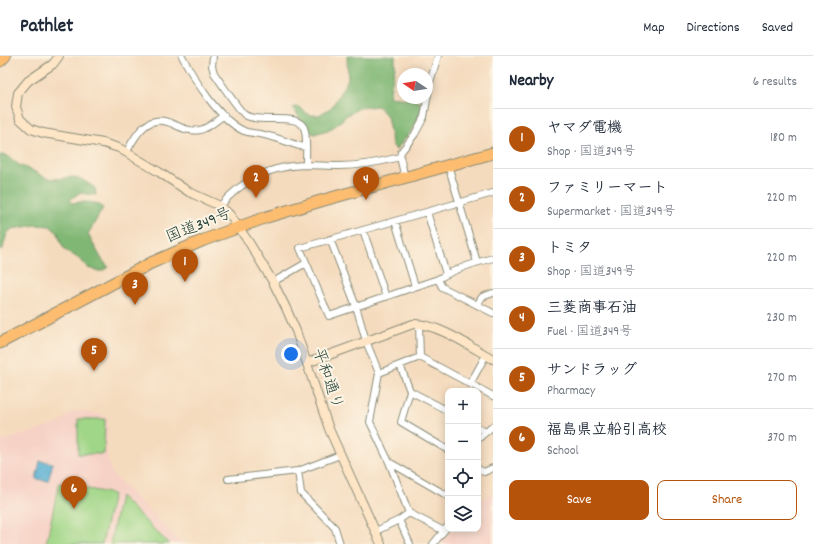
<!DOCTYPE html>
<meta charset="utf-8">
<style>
body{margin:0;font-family:Dekko,"Klee One",sans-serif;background:#f2f2f3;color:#1f2937}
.controls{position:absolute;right:12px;bottom:12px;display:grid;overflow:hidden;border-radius:8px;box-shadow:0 2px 10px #0003}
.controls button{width:36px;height:36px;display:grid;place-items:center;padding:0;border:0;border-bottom:1px solid #e0e1e3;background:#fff;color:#1f2937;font:20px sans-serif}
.compass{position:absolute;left:397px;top:12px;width:36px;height:36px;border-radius:50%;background:#fff;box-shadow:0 2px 10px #0003;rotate:282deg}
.you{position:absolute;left:291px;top:298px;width:14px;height:14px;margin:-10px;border:3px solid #fff;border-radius:50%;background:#1a73e8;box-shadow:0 0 0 6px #1a73e833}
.badge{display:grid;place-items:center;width:26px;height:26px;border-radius:50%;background:#b45309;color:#fff;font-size:13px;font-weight:700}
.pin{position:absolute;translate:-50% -33px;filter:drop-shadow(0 1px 2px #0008)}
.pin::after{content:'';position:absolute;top:21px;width:14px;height:12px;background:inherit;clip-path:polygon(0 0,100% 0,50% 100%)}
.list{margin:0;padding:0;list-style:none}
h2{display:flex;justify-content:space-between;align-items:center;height:52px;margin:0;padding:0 16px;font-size:17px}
h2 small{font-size:13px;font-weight:400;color:#747a83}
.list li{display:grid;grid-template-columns:26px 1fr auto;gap:12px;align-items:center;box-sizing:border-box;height:60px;padding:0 16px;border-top:1px solid #e0e1e3}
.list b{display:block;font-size:15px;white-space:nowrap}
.list p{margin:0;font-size:13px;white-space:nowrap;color:#747a83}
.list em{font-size:13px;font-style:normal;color:#747a83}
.actions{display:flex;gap:8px;padding:12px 16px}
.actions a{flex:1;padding:9px 0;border:1px solid #b45309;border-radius:8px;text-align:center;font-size:14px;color:#b45309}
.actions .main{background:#b45309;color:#fff}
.icon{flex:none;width:22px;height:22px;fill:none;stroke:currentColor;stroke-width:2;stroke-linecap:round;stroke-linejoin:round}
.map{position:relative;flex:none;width:493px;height:488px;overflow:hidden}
header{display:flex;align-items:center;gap:24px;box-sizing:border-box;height:56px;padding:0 20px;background:#fff;border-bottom:1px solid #e0e1e3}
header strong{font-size:19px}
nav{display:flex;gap:22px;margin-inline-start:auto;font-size:14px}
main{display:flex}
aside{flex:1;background:#fff}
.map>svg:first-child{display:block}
</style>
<header>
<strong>Pathlet</strong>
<nav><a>Map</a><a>Directions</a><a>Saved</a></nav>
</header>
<main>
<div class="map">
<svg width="493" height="488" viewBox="0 0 493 488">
<rect width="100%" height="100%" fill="#fcf5e5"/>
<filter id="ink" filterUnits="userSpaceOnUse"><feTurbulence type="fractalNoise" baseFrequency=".025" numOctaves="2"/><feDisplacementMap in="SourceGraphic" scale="8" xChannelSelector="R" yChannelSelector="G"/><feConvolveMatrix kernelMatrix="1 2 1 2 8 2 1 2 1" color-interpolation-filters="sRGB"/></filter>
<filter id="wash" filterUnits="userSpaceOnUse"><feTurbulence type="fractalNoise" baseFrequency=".012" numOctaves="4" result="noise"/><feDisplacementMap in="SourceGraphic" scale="16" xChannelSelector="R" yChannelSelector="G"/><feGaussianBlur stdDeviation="0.9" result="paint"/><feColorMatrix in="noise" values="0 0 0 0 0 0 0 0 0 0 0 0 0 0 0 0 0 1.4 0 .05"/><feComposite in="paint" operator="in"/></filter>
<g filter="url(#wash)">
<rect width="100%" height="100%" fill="#f5dbbe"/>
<path fill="#f6d1c5" d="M73 355 100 358 108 362 107 400 112 418 183 488H0V386L59 367Z
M493 437V488H440L453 473H478V445Z"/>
<path fill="#a0d687" stroke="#608a5e" d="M78 363H105L104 398H78Z
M59 427 113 438 102 488H46Z
M120 440 169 488H110Z"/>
<path fill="#80b774" stroke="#507a54" d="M347 0H395V11L389 41 409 43 423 47 416 69 396 94 392 88 387 60 378 50 359 52 346 60 335 70 328 74 314 78 308 74 295 55 293 52C301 48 302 55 308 58 312 60 316 59 319 59L332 51 348 23Z
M0 99 8 100 19 109 35 116 46 122 56 123 74 121 81 123 95 132 96 139 79 137 70 144 72 147C81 146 97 144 103 152L88 178 101 202 108 211 102 215H98L88 212 81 204 65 194 61 187 58 177 50 170 36 169 12 173C5 177 5 186 3 193L0 194Z"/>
<path fill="#54aed2" stroke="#3a7683" d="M40 405 53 407 48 425 36 423Z"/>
</g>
<g filter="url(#ink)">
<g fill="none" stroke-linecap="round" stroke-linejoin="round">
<defs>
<path id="street" d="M182 0C194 23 219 64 244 75 252 78 260 77 268 80 279 82 289 87 300 90L306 91
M213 0 212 10 214 17C219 24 240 56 245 59 261 69 301 54 305 75 307 86 306 98 306 109
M126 97C136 78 148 56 173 68 182 72 190 76 200 74 209 72 216 65 224 59
M448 109 477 206
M405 122 400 101 401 96 415 78 424 61 430 26 438 0
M493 137 300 192 329 260 438 223C455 213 474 207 493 202
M220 150C242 124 271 110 305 109 317 109 328 110 339 110 359 110 381 106 400 101
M427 156 446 218
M395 165 415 230
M363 174 386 241
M330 183 356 250 366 285 379 317 370 366 389 406 409 457 444 475
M438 223 442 231 493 257
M273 226 306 207
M477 249 482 241 493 237
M419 268 420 301
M400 309 410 335 401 366 448 394
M379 317 420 301 493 340
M470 328 486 299
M410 335 448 355
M478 372 486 376
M478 383 493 370
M389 406 448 440
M478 413 484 416 493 412
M298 415 301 437 335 472 340 488
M228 423 298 415 340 399
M399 464 410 488
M376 475 399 464 409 457
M433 488 448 470"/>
<path id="secondary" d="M59 0 53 8 28 25 18 37 16 51 20 63 31 73 43 77 103 87 119 92 159 116 189 136 220 150 230 159 250 188 273 226 286 252 296 275 329 373 381 488
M307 307 413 268C437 267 471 291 493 303"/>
<path id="highway" d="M0 5 5 0
M0 287 151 207 204 184 267 161 324 144 493 97"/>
</defs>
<use href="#street" stroke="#8a8c79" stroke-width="8"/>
<use href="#secondary" stroke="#8a8c79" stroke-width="10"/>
<use href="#highway" stroke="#8a8c79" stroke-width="13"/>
<use href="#street" stroke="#fff" stroke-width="6"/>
<use href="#secondary" stroke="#fee5c5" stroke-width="8"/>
<use href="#highway" stroke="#fcbd6f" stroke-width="11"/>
</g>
</g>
<g text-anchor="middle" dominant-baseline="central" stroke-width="4" stroke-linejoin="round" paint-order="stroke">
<g font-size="16" fill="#1f3d34" stroke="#fcf5e5">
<text transform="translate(199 170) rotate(-22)">国道349号</text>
<text transform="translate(327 323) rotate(71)">平和通り</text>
</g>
</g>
</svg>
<div class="controls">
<button>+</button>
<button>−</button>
<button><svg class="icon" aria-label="locate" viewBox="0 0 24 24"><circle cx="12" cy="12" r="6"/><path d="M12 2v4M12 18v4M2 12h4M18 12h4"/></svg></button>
<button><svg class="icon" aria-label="layers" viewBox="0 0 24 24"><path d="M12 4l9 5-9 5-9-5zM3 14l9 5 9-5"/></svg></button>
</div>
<svg class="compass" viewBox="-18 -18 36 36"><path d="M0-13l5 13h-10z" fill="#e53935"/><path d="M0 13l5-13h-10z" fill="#747a83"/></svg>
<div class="you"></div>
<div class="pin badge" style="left:185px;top:226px">1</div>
<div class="pin badge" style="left:256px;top:142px">2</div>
<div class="pin badge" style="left:135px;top:249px">3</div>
<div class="pin badge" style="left:366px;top:144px">4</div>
<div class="pin badge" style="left:94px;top:315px">5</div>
<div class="pin badge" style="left:74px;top:453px">6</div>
</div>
<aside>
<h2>Nearby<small>6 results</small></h2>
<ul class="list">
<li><span class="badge">1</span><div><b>ヤマダ電機</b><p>Shop · 国道349号</p></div><em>180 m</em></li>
<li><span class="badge">2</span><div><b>ファミリーマート</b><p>Supermarket · 国道349号</p></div><em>220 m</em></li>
<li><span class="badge">3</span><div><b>トミタ</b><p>Shop · 国道349号</p></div><em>220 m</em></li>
<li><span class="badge">4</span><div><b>三菱商事石油</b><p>Fuel · 国道349号</p></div><em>230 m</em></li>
<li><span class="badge">5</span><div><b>サンドラッグ</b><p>Pharmacy</p></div><em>270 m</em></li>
<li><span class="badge">6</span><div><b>福島県立船引高校</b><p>School</p></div><em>370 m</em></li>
</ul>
<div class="actions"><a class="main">Save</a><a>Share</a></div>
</aside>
</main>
